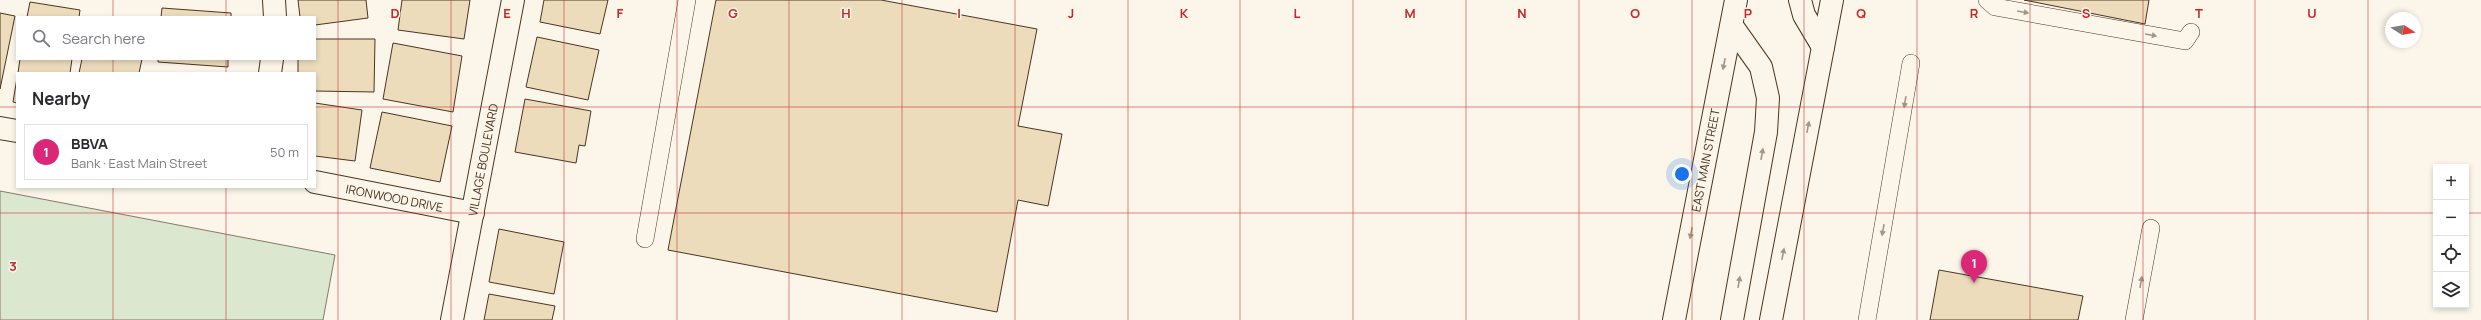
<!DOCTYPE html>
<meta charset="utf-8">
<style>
body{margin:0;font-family:Manrope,sans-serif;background:#f7f7f7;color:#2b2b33}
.controls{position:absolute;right:12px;bottom:12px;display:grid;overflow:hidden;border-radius:0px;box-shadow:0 2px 6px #0003}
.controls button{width:36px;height:36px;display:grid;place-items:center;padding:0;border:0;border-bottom:1px solid #e1e1e2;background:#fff;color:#2b2b33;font:20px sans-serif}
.compass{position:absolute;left:2385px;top:12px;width:36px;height:36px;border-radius:50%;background:#fff;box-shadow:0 2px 6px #0003;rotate:101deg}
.you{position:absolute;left:1682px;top:174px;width:14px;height:14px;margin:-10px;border:3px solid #fff;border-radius:50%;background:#1a73e8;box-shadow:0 0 0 6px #1a73e833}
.badge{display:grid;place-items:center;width:26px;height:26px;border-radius:50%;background:#db2777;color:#fff;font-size:13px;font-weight:700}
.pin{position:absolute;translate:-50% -33px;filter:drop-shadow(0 1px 2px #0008)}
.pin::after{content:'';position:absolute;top:21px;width:14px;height:12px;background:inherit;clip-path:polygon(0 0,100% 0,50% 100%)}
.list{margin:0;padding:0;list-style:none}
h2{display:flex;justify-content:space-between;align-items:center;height:52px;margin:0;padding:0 16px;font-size:17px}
h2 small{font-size:13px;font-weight:400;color:#7c7c81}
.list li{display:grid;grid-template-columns:26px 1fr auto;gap:12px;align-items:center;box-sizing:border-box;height:56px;margin:0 8px 8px;padding:0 8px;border:1px solid #e1e1e2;border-radius:0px}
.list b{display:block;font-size:15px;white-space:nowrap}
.list p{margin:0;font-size:13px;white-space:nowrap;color:#7c7c81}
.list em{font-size:13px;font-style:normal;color:#7c7c81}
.icon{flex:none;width:22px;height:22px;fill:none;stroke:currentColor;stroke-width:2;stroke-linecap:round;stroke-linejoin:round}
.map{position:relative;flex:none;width:2481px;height:320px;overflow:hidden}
.search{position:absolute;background:#fff;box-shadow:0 2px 6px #0003;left:16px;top:16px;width:300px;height:44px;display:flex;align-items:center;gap:10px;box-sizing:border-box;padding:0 14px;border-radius:0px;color:#7c7c81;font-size:15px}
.panel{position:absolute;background:#fff;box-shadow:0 2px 6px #0003;left:16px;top:72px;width:300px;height:116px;border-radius:0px}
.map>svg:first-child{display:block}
</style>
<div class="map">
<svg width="2481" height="320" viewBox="0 0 2481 320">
<rect width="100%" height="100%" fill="#fbf6e9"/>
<path fill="#dce7d0" stroke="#887966" d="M0 191 335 255 323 320H0Z"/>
<path fill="#ecdcbc" stroke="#4a3520" d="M298 0H366L368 18 315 25V17H300Z
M402 0H470L464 39 398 30Z
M544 0H608L600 34 540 22Z
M716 0H881L1037 29 1018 126 1062 134 1048 206 1018 200 997 312 668 250Z
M2024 0H2149L2145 24Z
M30 2 80 10 79 17H27Z
M162 8 231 13V17H161Z
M0 13 15 16 0 89Z
M537 37 599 50 588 100 526 87Z
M315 39H375L374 92 315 91V73H298V59H315Z
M393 43 462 56 453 112 383 99Z
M20 59H72L70 73H18Z
M82 59H142L139 73H79Z
M158 59H228V67L158 62Z
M17 78V103L13 102Z
M525 99 591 111 585 146 579 145 576 163 515 152Z
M315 103 362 110 355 161 315 156Z
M382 112 452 126 440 182 370 168Z
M499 229 564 242 554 294 489 282Z
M1939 270 2083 296 2078 320H1930Z
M489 294 555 306 552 320H484Z"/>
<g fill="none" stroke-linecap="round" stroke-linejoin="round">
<defs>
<path id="lane" d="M1987 0 1995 7 2185 41 2191 32
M645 239 687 0
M1867 320 1911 63
M2134 320 2151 228"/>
<g id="street">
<path d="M274 0 275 17"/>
<path d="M270 73 272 59"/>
<path d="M0 128 17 131"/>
<path id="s1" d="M315 182 473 213"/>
<path id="s2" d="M452 320 513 0"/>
</g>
<g id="primary">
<path d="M1800 0 1804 15 1823 47"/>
<path d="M1732 26 1761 67 1768 98 1766 132 1732 320"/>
<path id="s3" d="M1674 320 1736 0"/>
<path d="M1771 320 1832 0"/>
</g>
</defs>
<use href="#lane" stroke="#4a3520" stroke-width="18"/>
<use href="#street" stroke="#4a3520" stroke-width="24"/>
<use href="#primary" stroke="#4a3520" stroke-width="24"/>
<use href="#lane" stroke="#fbf6e9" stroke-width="17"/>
<use href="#street" stroke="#fbf6e9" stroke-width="22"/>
<use href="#primary" stroke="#fbf6e9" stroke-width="22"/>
</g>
<defs><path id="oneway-solid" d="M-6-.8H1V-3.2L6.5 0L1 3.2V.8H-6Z"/></defs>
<g fill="#a29684">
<use href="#oneway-solid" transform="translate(2023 12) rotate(10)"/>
<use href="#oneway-solid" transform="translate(2151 35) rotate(10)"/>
<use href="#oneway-solid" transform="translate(1724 64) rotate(101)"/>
<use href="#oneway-solid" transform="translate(1905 102) rotate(99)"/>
<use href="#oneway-solid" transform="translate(1808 127) rotate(-79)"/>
<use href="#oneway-solid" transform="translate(1762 154) rotate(-80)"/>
<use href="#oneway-solid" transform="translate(1883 230) rotate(100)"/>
<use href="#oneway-solid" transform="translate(1691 233) rotate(101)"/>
<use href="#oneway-solid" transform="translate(1783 254) rotate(-79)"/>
<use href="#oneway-solid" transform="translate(1739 282) rotate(-80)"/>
<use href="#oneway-solid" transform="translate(2141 282) rotate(-80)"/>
</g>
<path fill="none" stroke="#c62828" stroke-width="1" stroke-opacity="0.55" d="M113 0V17M226 0V17M338 0V320M451 0V320M564 0V320M677 0V320M789 0V320M902 0V320M1015 0V320M1128 0V320M1240 0V320M1353 0V320M1466 0V320M1579 0V320M1692 0V320M1804 0V320M1917 0V320M2030 0V320M2143 0V320M2255 0V320M2368 0V320M113 59V73M226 59V73M0 107H17M315 107H2481M113 187V320M226 187V320M0 213H2436M2466 213H2481"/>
<g text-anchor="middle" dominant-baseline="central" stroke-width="3" stroke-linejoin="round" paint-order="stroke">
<g font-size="12" fill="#4a3520" stroke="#fbf6e9">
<text stroke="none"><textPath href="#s2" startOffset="163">VILLAGE BOULEVARD</textPath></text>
<text stroke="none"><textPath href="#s3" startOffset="163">EAST MAIN STREET</textPath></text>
<text stroke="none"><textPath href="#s1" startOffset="81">IRONWOOD DRIVE</textPath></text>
</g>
</g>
<g font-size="13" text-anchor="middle" font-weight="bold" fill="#c62828" stroke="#fbf6e9" stroke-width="3" stroke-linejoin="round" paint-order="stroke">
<text x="395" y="18">D</text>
<text x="507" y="18">E</text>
<text x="620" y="18">F</text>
<text x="733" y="18">G</text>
<text x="846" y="18">H</text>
<text x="959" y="18">I</text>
<text x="1071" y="18">J</text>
<text x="1184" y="18">K</text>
<text x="1297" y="18">L</text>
<text x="1410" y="18">M</text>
<text x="1522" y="18">N</text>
<text x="1635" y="18">O</text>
<text x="1748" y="18">P</text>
<text x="1861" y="18">Q</text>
<text x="1974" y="18">R</text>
<text x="2086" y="18">S</text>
<text x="2199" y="18">T</text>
<text x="2312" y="18">U</text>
<text x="13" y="271">3</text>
</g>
</svg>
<div class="controls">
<button>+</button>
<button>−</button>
<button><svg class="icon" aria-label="locate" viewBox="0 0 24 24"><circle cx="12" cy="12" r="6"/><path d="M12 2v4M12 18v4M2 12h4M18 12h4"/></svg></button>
<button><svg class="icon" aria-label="layers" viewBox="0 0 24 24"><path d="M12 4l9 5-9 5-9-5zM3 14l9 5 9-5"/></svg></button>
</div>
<svg class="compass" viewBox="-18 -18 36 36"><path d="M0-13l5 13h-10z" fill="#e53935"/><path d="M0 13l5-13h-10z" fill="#7c7c81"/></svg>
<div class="you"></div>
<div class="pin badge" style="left:1974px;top:283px">1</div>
<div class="search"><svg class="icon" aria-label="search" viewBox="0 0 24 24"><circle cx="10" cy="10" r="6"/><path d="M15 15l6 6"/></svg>Search here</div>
<section class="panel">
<h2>Nearby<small></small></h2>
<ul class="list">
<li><span class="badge">1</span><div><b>BBVA</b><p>Bank · East Main Street</p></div><em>50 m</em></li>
</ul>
</section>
</div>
